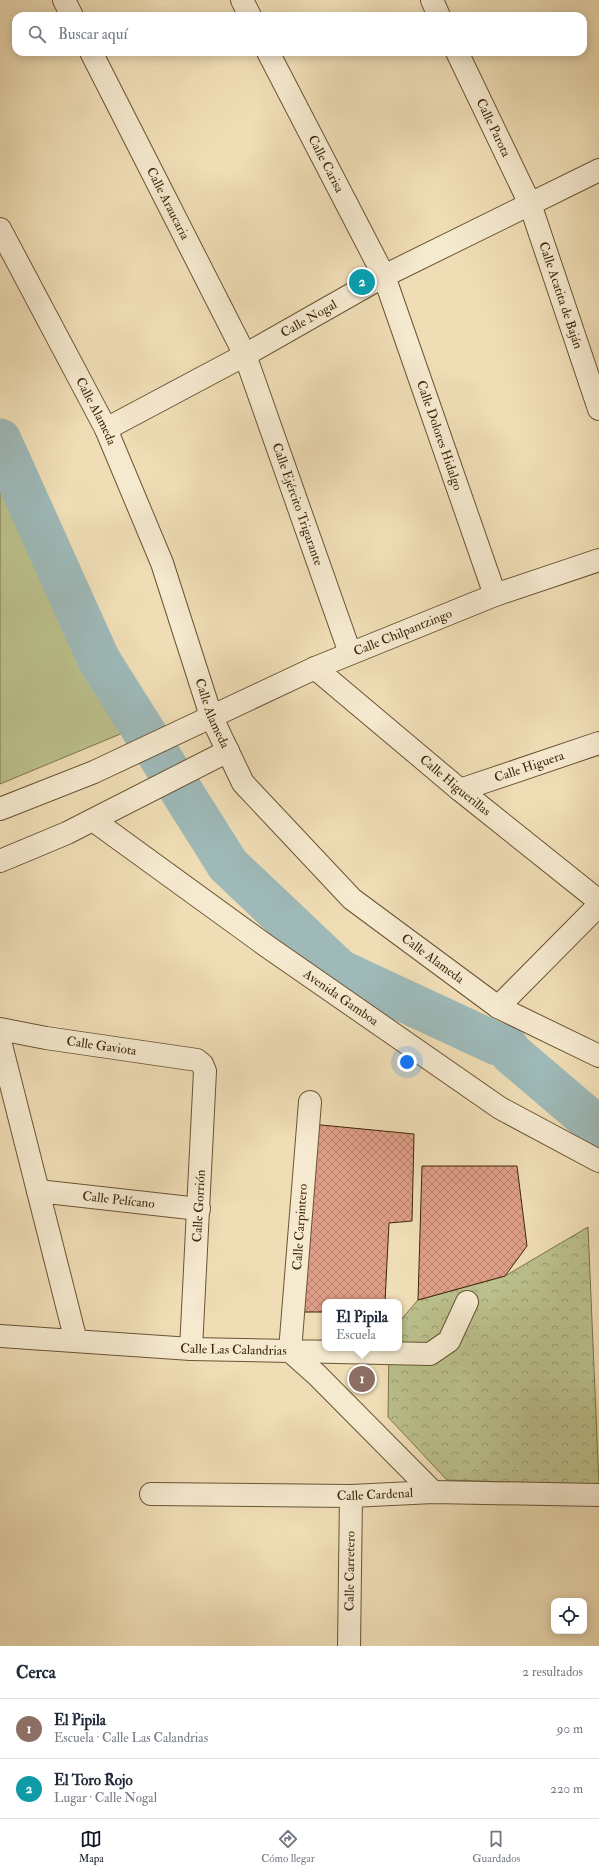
<!DOCTYPE html>
<html lang="es">
<meta charset="utf-8">
<style>
body{margin:0;font-family:"IM FELL Double Pica",serif;background:#f6f6f7;color:#1f2937}
.controls{position:absolute;right:12px;bottom:12px;display:grid;overflow:hidden;border-radius:8px;box-shadow:0 2px 10px #0003}
.controls button{width:36px;height:36px;display:grid;place-items:center;padding:0;border:0;border-bottom:1px solid #e0e1e3;background:#fff;color:#1f2937;font:20px sans-serif}
.you{position:absolute;left:407px;top:1062px;width:14px;height:14px;margin:-10px;border:3px solid #fff;border-radius:50%;background:#1a73e8;box-shadow:0 0 0 6px #1a73e833}
.badge{display:grid;place-items:center;width:26px;height:26px;border-radius:50%;background:#111827;color:#fff;font-size:13px;font-weight:700}
.pin{position:absolute;translate:-50% -50%;border:2px solid #fff;box-shadow:0 1px 4px #0006}
.popup{position:absolute;left:322px;top:1299px;width:80px;height:52px;box-sizing:border-box;display:grid;place-content:center;border-radius:8px;background:#fff;filter:drop-shadow(0 1px 3px #0005);font-size:13px;white-space:nowrap;color:#747a83}
.popup b{font-size:15px;color:#1f2937}
.popup::after{content:'';position:absolute;left:50%;top:100%;margin-left:-8px;border:8px solid transparent;border-top-color:#fff}
.list{margin:0;padding:0;list-style:none}
h2{display:flex;justify-content:space-between;align-items:center;height:52px;margin:0;padding:0 16px;font-size:17px}
h2 small{font-size:13px;font-weight:400;color:#747a83}
.list li{display:grid;grid-template-columns:26px 1fr auto;gap:12px;align-items:center;box-sizing:border-box;height:60px;padding:0 16px;border-top:1px solid #e0e1e3}
.list b{display:block;font-size:15px;white-space:nowrap}
.list p{margin:0;font-size:13px;white-space:nowrap;color:#747a83}
.list em{font-size:13px;font-style:normal;color:#747a83}
.icon{flex:none;width:22px;height:22px;fill:none;stroke:currentColor;stroke-width:2;stroke-linecap:round;stroke-linejoin:round}
.map{position:relative;flex:none;width:599px;height:1646px;overflow:hidden}
.search{position:absolute;background:#fff;box-shadow:0 2px 10px #0003;left:12px;right:12px;top:12px;height:44px;display:flex;align-items:center;gap:10px;box-sizing:border-box;padding:0 14px;border-radius:12px;color:#747a83;font-size:15px}
.sheet{height:172px;background:#fff}
nav{display:flex;justify-content:space-around;align-items:center;box-sizing:border-box;height:56px;border-top:1px solid #e0e1e3;background:#fff;font-size:11px;color:#747a83}
nav a{display:grid;justify-items:center;gap:2px}
nav .on{color:#111827}
.map>svg:first-child{display:block}
</style>
<div class="map">
<svg width="599" height="1646" viewBox="0 0 599 1646">
<defs>
<pattern id="forest-crowns" width="20" height="18" patternUnits="userSpaceOnUse"><rect width="20" height="18" fill="#bbc08c"/><path d="M2 6a3 3 0 1 1 6 0M12 15a3 3 0 1 1 6 0" fill="none" stroke="#999c70"/></pattern>
<pattern id="building-cross-hatch" width="8" height="8" patternUnits="userSpaceOnUse"><rect width="8" height="8" fill="#df9e88"/><path d="M0 0l8 8M0 8l8-8" fill="none" stroke="#b6816d"/></pattern>
</defs>
<rect width="100%" height="100%" fill="#efddb5"/>
<filter id="stains"><feTurbulence type="fractalNoise" baseFrequency=".005" numOctaves="4"/><feColorMatrix values="0 0 0 0 .2 0 0 0 0 .09 0 0 0 0 .02 0 0 0 .5 -.17"/></filter>
<radialGradient id="worn" r=".72"><stop offset=".6" stop-color="#630" stop-opacity="0"/><stop offset="1" stop-color="#630" stop-opacity=".3"/></radialGradient>
<path fill="#bbc08c" stroke="#7c744a" d="M0 458 91 658 130 730 0 784Z"/>
<path fill="url(#forest-crowns)" stroke="#7c744a" d="M588 1227 599 1485 447 1480 388 1417 389 1348H399V1322L418 1300 505 1276Z"/>
<g fill="none" stroke-linecap="round" stroke-linejoin="round">
<path stroke="#9eb9b8" stroke-width="43" d="M0 440 99 660 228 865 340 971 497 1044 507 1047 512 1054 599 1128"/>
</g>
<path fill="url(#building-cross-hatch)" stroke="#3e2708" d="M311 1124 414 1134 412 1221 389 1223 385 1302H325V1312H302Z
M422 1166H517L527 1246 505 1276 418 1300Z"/>
<g fill="none" stroke-linecap="round" stroke-linejoin="round">
<defs>
<g id="minor">
<path d="M64 0 72 16"/>
<path d="M242 0 250 16"/>
<path d="M432 0 439 16"/>
<path id="s1" d="M91 52 245 355 350 653"/>
<path id="s2" d="M268 52 384 276 495 595"/>
<path id="s3" d="M457 52 530 204 599 409"/>
<path id="s4" d="M0 229 106 429 162 563 211 716 243 783 352 899 498 1007 599 1056"/>
<path id="s5" d="M106 429 245 355 384 276 599 170"/>
<path id="s6" d="M315 668 460 790 599 901"/>
<path id="s7" d="M460 790 599 743"/>
<path id="s8" d="M0 809 94 772 315 668 495 595 599 560"/>
<path id="s9" d="M93 820 268 947 500 1108 599 1161"/>
<path d="M0 861 67 833 228 751"/>
<path d="M498 1007 599 905"/>
<path id="s10" d="M0 1029 46 1038 197 1060 202 1064 205 1071 191 1349"/>
<path d="M0 1041 76 1341"/>
<path d="M310 1102 290 1351 430 1354 449 1341 467 1302"/>
<path id="s11" d="M38 1191 199 1209"/>
<path id="s12" d="M0 1336 191 1349 290 1351 317 1375 433 1492"/>
<path id="s13" d="M151 1494 351 1496 433 1492 599 1495"/>
<path id="s14" d="M349 1646 351 1496"/>
</g>
</defs>
<use href="#minor" stroke="#6a5433" stroke-width="24"/>
<use href="#minor" stroke="#f5e9cf" stroke-width="22"/>
</g>
<g text-anchor="middle" dominant-baseline="central" stroke-width="4" stroke-linejoin="round" paint-order="stroke">
<g font-size="13" fill="#3e2708" stroke="#f5e9cf">
<text stroke="none"><textPath href="#s3" startOffset="84">Calle Parota</textPath></text>
<text stroke="none"><textPath href="#s2" startOffset="126">Calle Carisa</textPath></text>
<text stroke="none"><textPath href="#s1" startOffset="170">Calle Araucaria</textPath></text>
<text stroke="none"><textPath href="#s3" startOffset="265">Calle Acatita de Baján</textPath></text>
<text stroke="none"><textPath href="#s5" startOffset="231">Calle Nogal</textPath></text>
<text stroke="none"><textPath href="#s4" startOffset="206">Calle Alameda</textPath></text>
<text stroke="none"><textPath href="#s2" startOffset="421">Calle Dolores Hidalgo</textPath></text>
<text stroke="none"><textPath href="#s1" startOffset="498">Calle Ejército Trigarante</textPath></text>
<text stroke="none"><textPath href="#s8" startOffset="440">Calle Chilpantzingo</textPath></text>
<text stroke="none"><textPath href="#s4" startOffset="530">Calle Alameda</textPath></text>
<text stroke="none"><textPath href="#s7" startOffset="73">Calle Higuera</textPath></text>
<text stroke="none"><textPath href="#s6" startOffset="183">Calle Higuerillas</textPath></text>
<text stroke="none"><textPath href="#s4" startOffset="866">Calle Alameda</textPath></text>
<text stroke="none"><textPath href="#s9" startOffset="305">Avenida Gamboa</textPath></text>
<text stroke="none"><textPath href="#s10" startOffset="103">Calle Gaviota</textPath></text>
<text stroke="none"><textPath href="#s11" startOffset="81">Calle Pelícano</textPath></text>
<text transform="translate(199 1206) rotate(-87)">Calle Gorrión</text>
<text transform="translate(300 1227) rotate(-86)">Calle Carpintero</text>
<text stroke="none"><textPath href="#s12" startOffset="234">Calle Las Calandrias</textPath></text>
<text stroke="none"><textPath href="#s13" startOffset="224">Calle Cardenal</textPath></text>
<text stroke="none"><textPath href="#s14" startOffset="75">Calle Carretero</textPath></text>
</g>
</g>
<rect width="100%" height="100%" filter="url(#stains)"/>
<rect width="100%" height="100%" fill="url(#worn)"/>
</svg>
<div class="controls">
<button><svg class="icon" aria-label="locate" viewBox="0 0 24 24"><circle cx="12" cy="12" r="6"/><path d="M12 2v4M12 18v4M2 12h4M18 12h4"/></svg></button>
</div>
<div class="you"></div>
<div class="pin badge" style="left:362px;top:1379px;background:#8d6e63">1</div>
<div class="popup"><b>El Pipila</b>Escuela</div>
<div class="pin badge" style="left:362px;top:282px;background:#0f9aa8">2</div>
<div class="search"><svg class="icon" aria-label="search" viewBox="0 0 24 24"><circle cx="10" cy="10" r="6"/><path d="M15 15l6 6"/></svg>Buscar aquí</div>
</div>
<section class="sheet">
<h2>Cerca<small>2 resultados</small></h2>
<ul class="list">
<li><span class="badge" style="background:#8d6e63">1</span><div><b>El Pipila</b><p>Escuela · Calle Las Calandrias</p></div><em>90 m</em></li>
<li><span class="badge" style="background:#0f9aa8">2</span><div><b>El Toro Rojo</b><p>Lugar · Calle Nogal</p></div><em>220 m</em></li>
</ul>
</section>
<nav>
<a class="on"><svg class="icon" aria-label="map" viewBox="0 0 24 24"><path d="M3 6l6-2 6 2 6-2v14l-6 2-6-2-6 2zM9 4v14M15 6v14"/></svg>Mapa</a>
<a><svg class="icon" aria-label="directions" viewBox="0 0 24 24"><path d="M12 3l9 9-9 9-9-9zM9 14v-3h6M13 9l2 2-2 2"/></svg>Cómo llegar</a>
<a><svg class="icon" aria-label="saved" viewBox="0 0 24 24"><path d="M7 4h10v16l-5-4-5 4z"/></svg>Guardados</a>
</nav>
